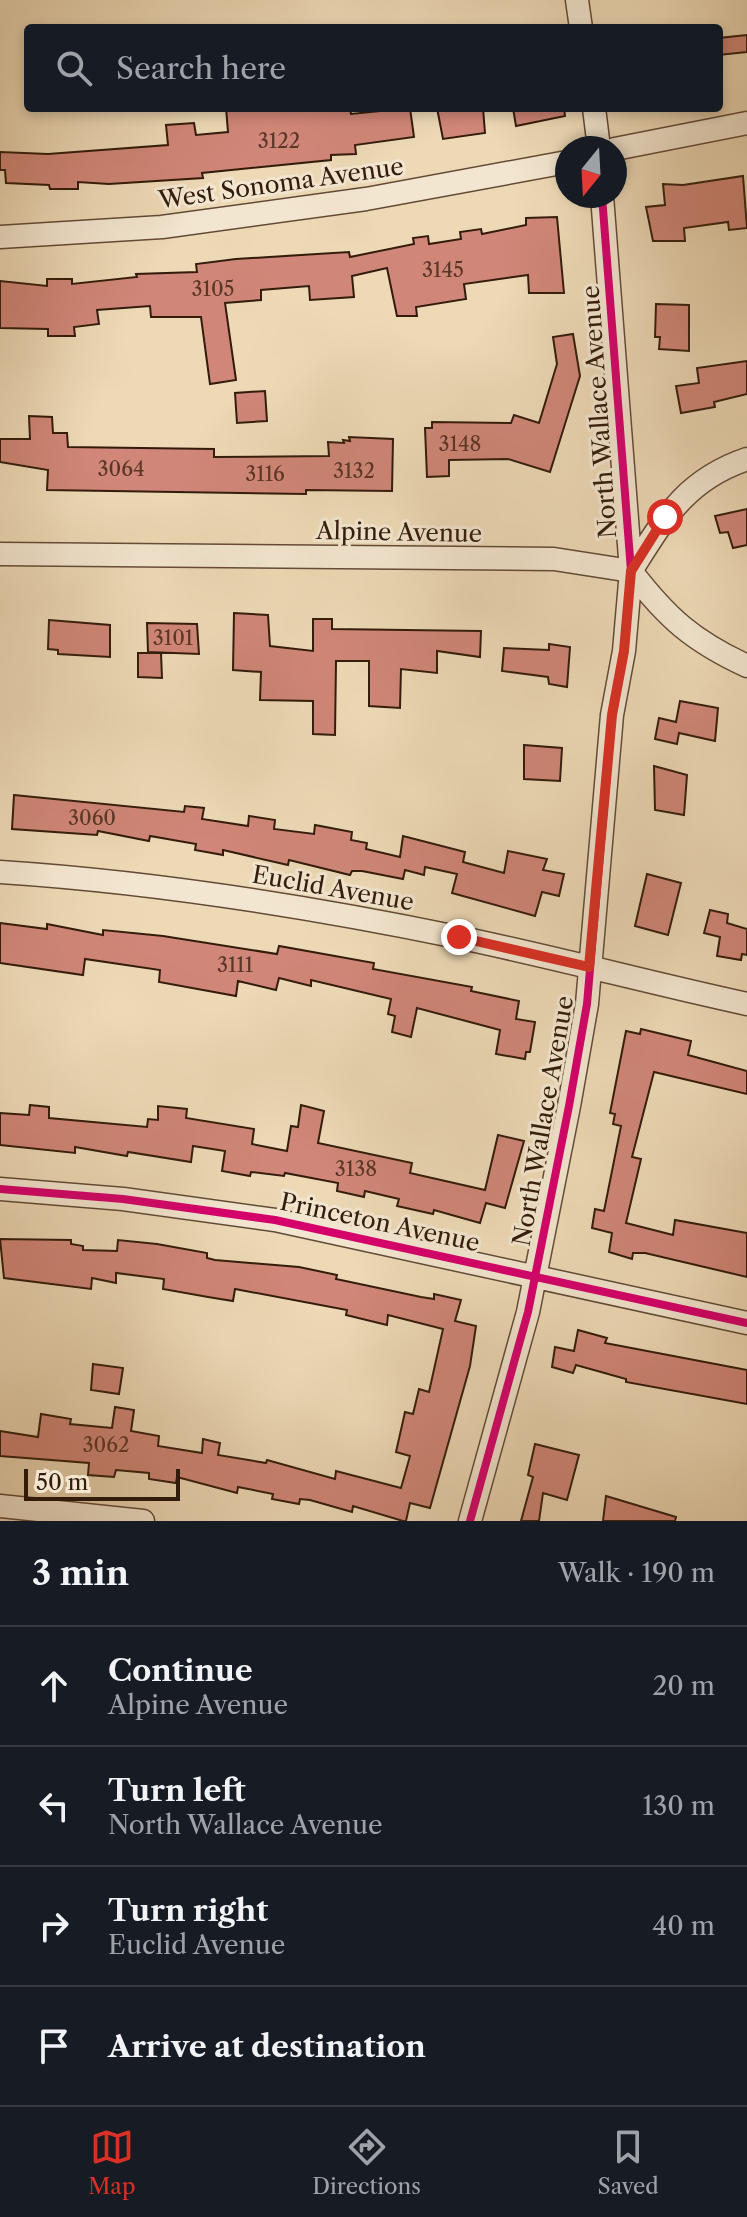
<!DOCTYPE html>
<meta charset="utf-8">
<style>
body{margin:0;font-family:"Libre Caslon Text",serif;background:#20242c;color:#f1f3f6}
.compass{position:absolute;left:555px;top:136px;width:72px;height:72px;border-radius:50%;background:#171b24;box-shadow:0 4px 12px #0003;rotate:198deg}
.scale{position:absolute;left:24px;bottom:20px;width:156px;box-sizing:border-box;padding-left:8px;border:4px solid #331c0b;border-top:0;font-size:22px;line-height:28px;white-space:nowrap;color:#331c0b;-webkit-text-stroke:6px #f3e6d0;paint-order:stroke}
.stop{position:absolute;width:24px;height:24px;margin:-18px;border:6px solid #d93025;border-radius:50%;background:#fff}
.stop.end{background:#d93025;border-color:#fff;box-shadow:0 2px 8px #0008}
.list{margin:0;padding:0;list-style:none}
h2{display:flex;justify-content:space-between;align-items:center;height:104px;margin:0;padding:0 32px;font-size:34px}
h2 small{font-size:26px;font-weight:400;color:#9ea1a6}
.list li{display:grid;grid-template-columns:52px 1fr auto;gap:24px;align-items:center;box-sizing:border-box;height:120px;padding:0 32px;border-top:2px solid #363941}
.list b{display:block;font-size:30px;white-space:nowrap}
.list p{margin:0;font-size:26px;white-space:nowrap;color:#9ea1a6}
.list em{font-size:26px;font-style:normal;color:#9ea1a6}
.icon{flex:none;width:44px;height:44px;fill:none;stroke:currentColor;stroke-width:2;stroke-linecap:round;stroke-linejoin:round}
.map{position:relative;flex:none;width:747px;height:1521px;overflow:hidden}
.search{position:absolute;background:#171b24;box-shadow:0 4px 12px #0003;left:24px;right:24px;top:24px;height:88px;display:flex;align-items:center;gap:20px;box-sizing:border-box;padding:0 28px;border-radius:8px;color:#9ea1a6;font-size:30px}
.sheet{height:584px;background:#171b24}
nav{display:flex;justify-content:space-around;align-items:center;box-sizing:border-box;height:112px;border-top:2px solid #363941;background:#171b24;font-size:22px;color:#9ea1a6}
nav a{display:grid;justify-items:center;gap:4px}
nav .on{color:#d93025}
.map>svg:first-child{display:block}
</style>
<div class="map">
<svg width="747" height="1521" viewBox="0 0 747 1521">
<rect width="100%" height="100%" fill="#edd9b6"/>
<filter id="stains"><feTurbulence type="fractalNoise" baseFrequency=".0025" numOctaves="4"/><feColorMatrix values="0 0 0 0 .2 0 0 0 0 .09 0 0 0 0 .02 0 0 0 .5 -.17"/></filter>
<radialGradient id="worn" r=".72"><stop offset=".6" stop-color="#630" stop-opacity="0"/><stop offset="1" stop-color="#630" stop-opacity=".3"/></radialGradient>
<path fill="#d08678" stroke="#331c0b" stroke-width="2" d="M747 35V52L719 55V38Z
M226 108H350L351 114 410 108 414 137 355 145 356 154 331 155V160L202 173 203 178 109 184 78 182V189H50L49 185 6 183 5 170H0V152L48 154 168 145 166 125 194 123 196 135 228 132Z
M437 108H483L485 133 443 139Z
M513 108H564L565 116 516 126Z
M743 176 747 228 729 230 728 222 684 228 685 241H653L646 207 665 205 663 184 683 185Z
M557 217 564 293H529L528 275 464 284 466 299 416 307 417 316H397L387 268 352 276 354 297 310 300 309 286 261 290V300L225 303 236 380 210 384 201 317H151L150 306 97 310 99 324 74 327 75 336H48V329L0 328V281L47 286V279H72V284L137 277 136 274 197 272 196 264 236 259 349 252 350 257 414 244 413 238 428 236 429 244 461 239 460 232 481 229 482 234 526 225V218Z
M656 304 689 305V351L659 349 660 337H655Z
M573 334 580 376 550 472 508 459 449 460V476L427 477 425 428H432V422L511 423 514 415 539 423 557 364 553 337Z
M747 361V394L714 402 715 407 681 413 676 386 699 383 697 368Z
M265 391 267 421 237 423 235 393Z
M29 416 52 417 53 433H67L68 447 214 449V457L329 456 328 442 344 443 343 440 350 441 349 437 393 439 392 491 306 490V494L47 490 48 470 0 462V439H30Z
M747 509V545L733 548 728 532 720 533 715 516Z
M234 613 268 615 270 646 313 651V619H332V629L481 631 480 657 437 651V673L401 669 400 708 369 706V661H336L335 735 313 734V701L260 700 261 672 233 670Z
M49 620 110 625V657L58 654V650L48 649Z
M147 623 197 624 199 654 148 652Z
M549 644 570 647 567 687 549 684 548 677 502 671 504 648 549 650Z
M138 653H161L162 678 138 677Z
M680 701 718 708 715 741 679 733 677 744 655 739 659 718 676 722Z
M524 745 562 748 560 781 524 779Z
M654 766 687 775 684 815 655 810Z
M14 795 184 812 185 806 204 808 202 819 248 826 249 816 275 820 274 829 314 834 315 825 352 832 351 840 367 843 366 849 400 857 403 836 465 852 463 862 504 873 508 851 547 859 543 870 564 874 559 896 542 892 535 916 452 893 457 874 425 867 424 875 405 870 403 879 362 871H352L350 875 289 860 288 865 223 850V855L195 850 196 844 150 836 149 841 98 831 97 835 12 829Z
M647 874 681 883 668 935 635 926Z
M710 910 728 914 727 923 747 929V955L742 954 741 960 717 956 720 937 704 933Z
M0 923 47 929V924L103 935V930L163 936 277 954 279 946 374 963 373 969 472 987 471 991 519 1001 516 1019 535 1022 530 1052H526L525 1059 496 1054 500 1030 417 1008 411 1037 392 1032 395 1016 388 1014 391 999 311 980V986L279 978 276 990 238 981 236 996 159 982 160 970 85 959 83 975 0 963Z
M641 1029 691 1041 688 1055 747 1071V1094L654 1072 632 1157 641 1159 626 1223 673 1235 675 1220 747 1233V1277L645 1253H633L632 1259 609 1252 612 1233 592 1228 595 1209 604 1211 621 1126 613 1124 615 1114 610 1113 626 1031 640 1034Z
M30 1105 49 1107V1118L147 1127 148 1119 158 1120V1106L187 1109 186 1118 254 1129 252 1144 287 1151 291 1126 298 1127 301 1105 324 1111 318 1143 412 1163 410 1173 485 1190 498 1135 524 1141 505 1208 486 1203 480 1223 434 1210 433 1214 397 1206 399 1199 365 1191 364 1197 337 1191 338 1183 285 1173 284 1176 251 1172 250 1176 222 1171 225 1151 193 1146 191 1162 128 1152 127 1156 75 1147V1153L0 1145V1113L29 1115Z
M0 1239 71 1240V1244L83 1246V1250L117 1251 118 1240 157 1244 207 1253V1258L215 1260 299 1267 337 1275 336 1279 421 1297 434 1299V1294L461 1300 455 1321 476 1326 470 1366 430 1508 410 1503 406 1521H403L353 1506 352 1512 310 1500 300 1499 299 1504 272 1499 273 1494 238 1487 237 1493 177 1477 176 1483 149 1479V1473L116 1470 114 1477 88 1475 89 1463 0 1456V1431L38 1437 41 1414 71 1419 70 1424 112 1428 115 1407 134 1410 131 1431 159 1436 158 1446 202 1453 203 1439 220 1443 218 1455 266 1463 267 1460 335 1479 336 1471 401 1488 410 1456 396 1452 405 1412 413 1414 419 1389 429 1392 443 1329 388 1315 387 1325 346 1315 347 1310 235 1289 233 1301 208 1297 163 1289 164 1279 116 1273V1283L92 1278 91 1289 4 1278Z
M578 1330 607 1338 605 1343 747 1370V1404L626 1382V1379L576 1365 573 1373 552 1367 555 1347 574 1351Z
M93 1364 123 1368 119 1394 91 1390Z
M535 1444 579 1455 567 1500 543 1493 539 1521H521L533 1477 528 1475Z
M606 1496 676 1517 675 1521H603Z"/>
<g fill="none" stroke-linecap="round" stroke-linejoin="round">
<defs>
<path id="street" d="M577 0 581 28
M594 108 599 148
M615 149 747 123
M0 237 162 227 366 199 567 162
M0 554 554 559 631 571
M631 571C664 519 685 480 747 459
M631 571C667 618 693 641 747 666
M0 872C154 882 306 906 457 937 554 957 650 983 747 1004
M0 1189 123 1199 275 1220 747 1323
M0 1506 143 1521
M470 1521 528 1312 569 1106 587 1004 612 715 624 651 631 571 602 196"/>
</defs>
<use href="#street" stroke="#624b36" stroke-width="25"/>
<use href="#street" stroke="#f3e6d0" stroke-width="22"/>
<defs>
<path id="cycleway" d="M0 1189 123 1199 275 1220 747 1323
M470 1521 528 1312 569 1106 587 1004 612 715 624 651 631 571 602 196"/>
</defs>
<use href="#cycleway" stroke="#f3e6d0" stroke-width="13"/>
<use href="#cycleway" stroke="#d6006c" stroke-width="8"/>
</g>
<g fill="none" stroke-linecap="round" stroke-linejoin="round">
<path stroke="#d93025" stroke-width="10" d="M459 937 589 967 612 715 624 651 631 571 665 517"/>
</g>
<g text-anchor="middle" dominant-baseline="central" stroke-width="6" stroke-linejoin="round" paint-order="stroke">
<g font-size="20" fill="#5a3626">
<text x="279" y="141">3122</text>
<text x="443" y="270">3145</text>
<text x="213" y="289">3105</text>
<text x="460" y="444">3148</text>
<text x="121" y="469">3064</text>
<text x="354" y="471">3132</text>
<text x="265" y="474">3116</text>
<text x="173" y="638">3101</text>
<text x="92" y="818">3060</text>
<text x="235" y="965">3111</text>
<text x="356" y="1169">3138</text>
<text x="106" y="1445">3062</text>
</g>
<g font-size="24" fill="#331c0b" stroke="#f3e6d0">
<text transform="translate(281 183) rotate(-8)">West Sonoma Avenue</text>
<text transform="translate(599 412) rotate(-94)">North Wallace Avenue</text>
<text transform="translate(399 532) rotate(1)">Alpine Avenue</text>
<text transform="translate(333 888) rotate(10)">Euclid Avenue</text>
<text transform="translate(543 1121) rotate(-80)">North Wallace Avenue</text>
<text transform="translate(380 1222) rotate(12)">Princeton Avenue</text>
</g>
</g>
<rect width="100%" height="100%" filter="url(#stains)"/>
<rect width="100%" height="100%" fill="url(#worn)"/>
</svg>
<svg class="compass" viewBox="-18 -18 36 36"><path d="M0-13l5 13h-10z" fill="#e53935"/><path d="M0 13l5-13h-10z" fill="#9ea1a6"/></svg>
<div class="scale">50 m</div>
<div class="stop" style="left:665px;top:517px"></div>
<div class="stop end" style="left:459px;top:937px"></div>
<div class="search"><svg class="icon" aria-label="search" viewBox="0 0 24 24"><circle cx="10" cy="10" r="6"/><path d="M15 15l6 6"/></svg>Search here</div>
</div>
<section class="sheet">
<h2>3 min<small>Walk · 190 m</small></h2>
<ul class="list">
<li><svg class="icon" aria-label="ahead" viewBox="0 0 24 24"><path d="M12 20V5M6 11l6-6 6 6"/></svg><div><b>Continue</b><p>Alpine Avenue</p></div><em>20 m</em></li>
<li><svg class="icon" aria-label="left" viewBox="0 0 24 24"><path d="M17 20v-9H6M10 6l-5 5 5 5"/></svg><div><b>Turn left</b><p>North Wallace Avenue</p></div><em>130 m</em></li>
<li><svg class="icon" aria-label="right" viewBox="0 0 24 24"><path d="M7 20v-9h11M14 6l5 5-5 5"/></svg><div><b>Turn right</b><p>Euclid Avenue</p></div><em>40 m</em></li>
<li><svg class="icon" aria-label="arrive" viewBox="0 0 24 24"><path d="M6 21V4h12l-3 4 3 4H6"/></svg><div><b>Arrive at destination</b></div></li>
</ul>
</section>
<nav>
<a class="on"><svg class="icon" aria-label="map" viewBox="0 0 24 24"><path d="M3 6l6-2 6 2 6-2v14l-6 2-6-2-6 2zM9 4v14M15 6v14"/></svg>Map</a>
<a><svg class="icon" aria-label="directions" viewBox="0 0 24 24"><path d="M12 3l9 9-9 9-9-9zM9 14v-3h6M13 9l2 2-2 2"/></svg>Directions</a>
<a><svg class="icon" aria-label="saved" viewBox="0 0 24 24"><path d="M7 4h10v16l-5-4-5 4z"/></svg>Saved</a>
</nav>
